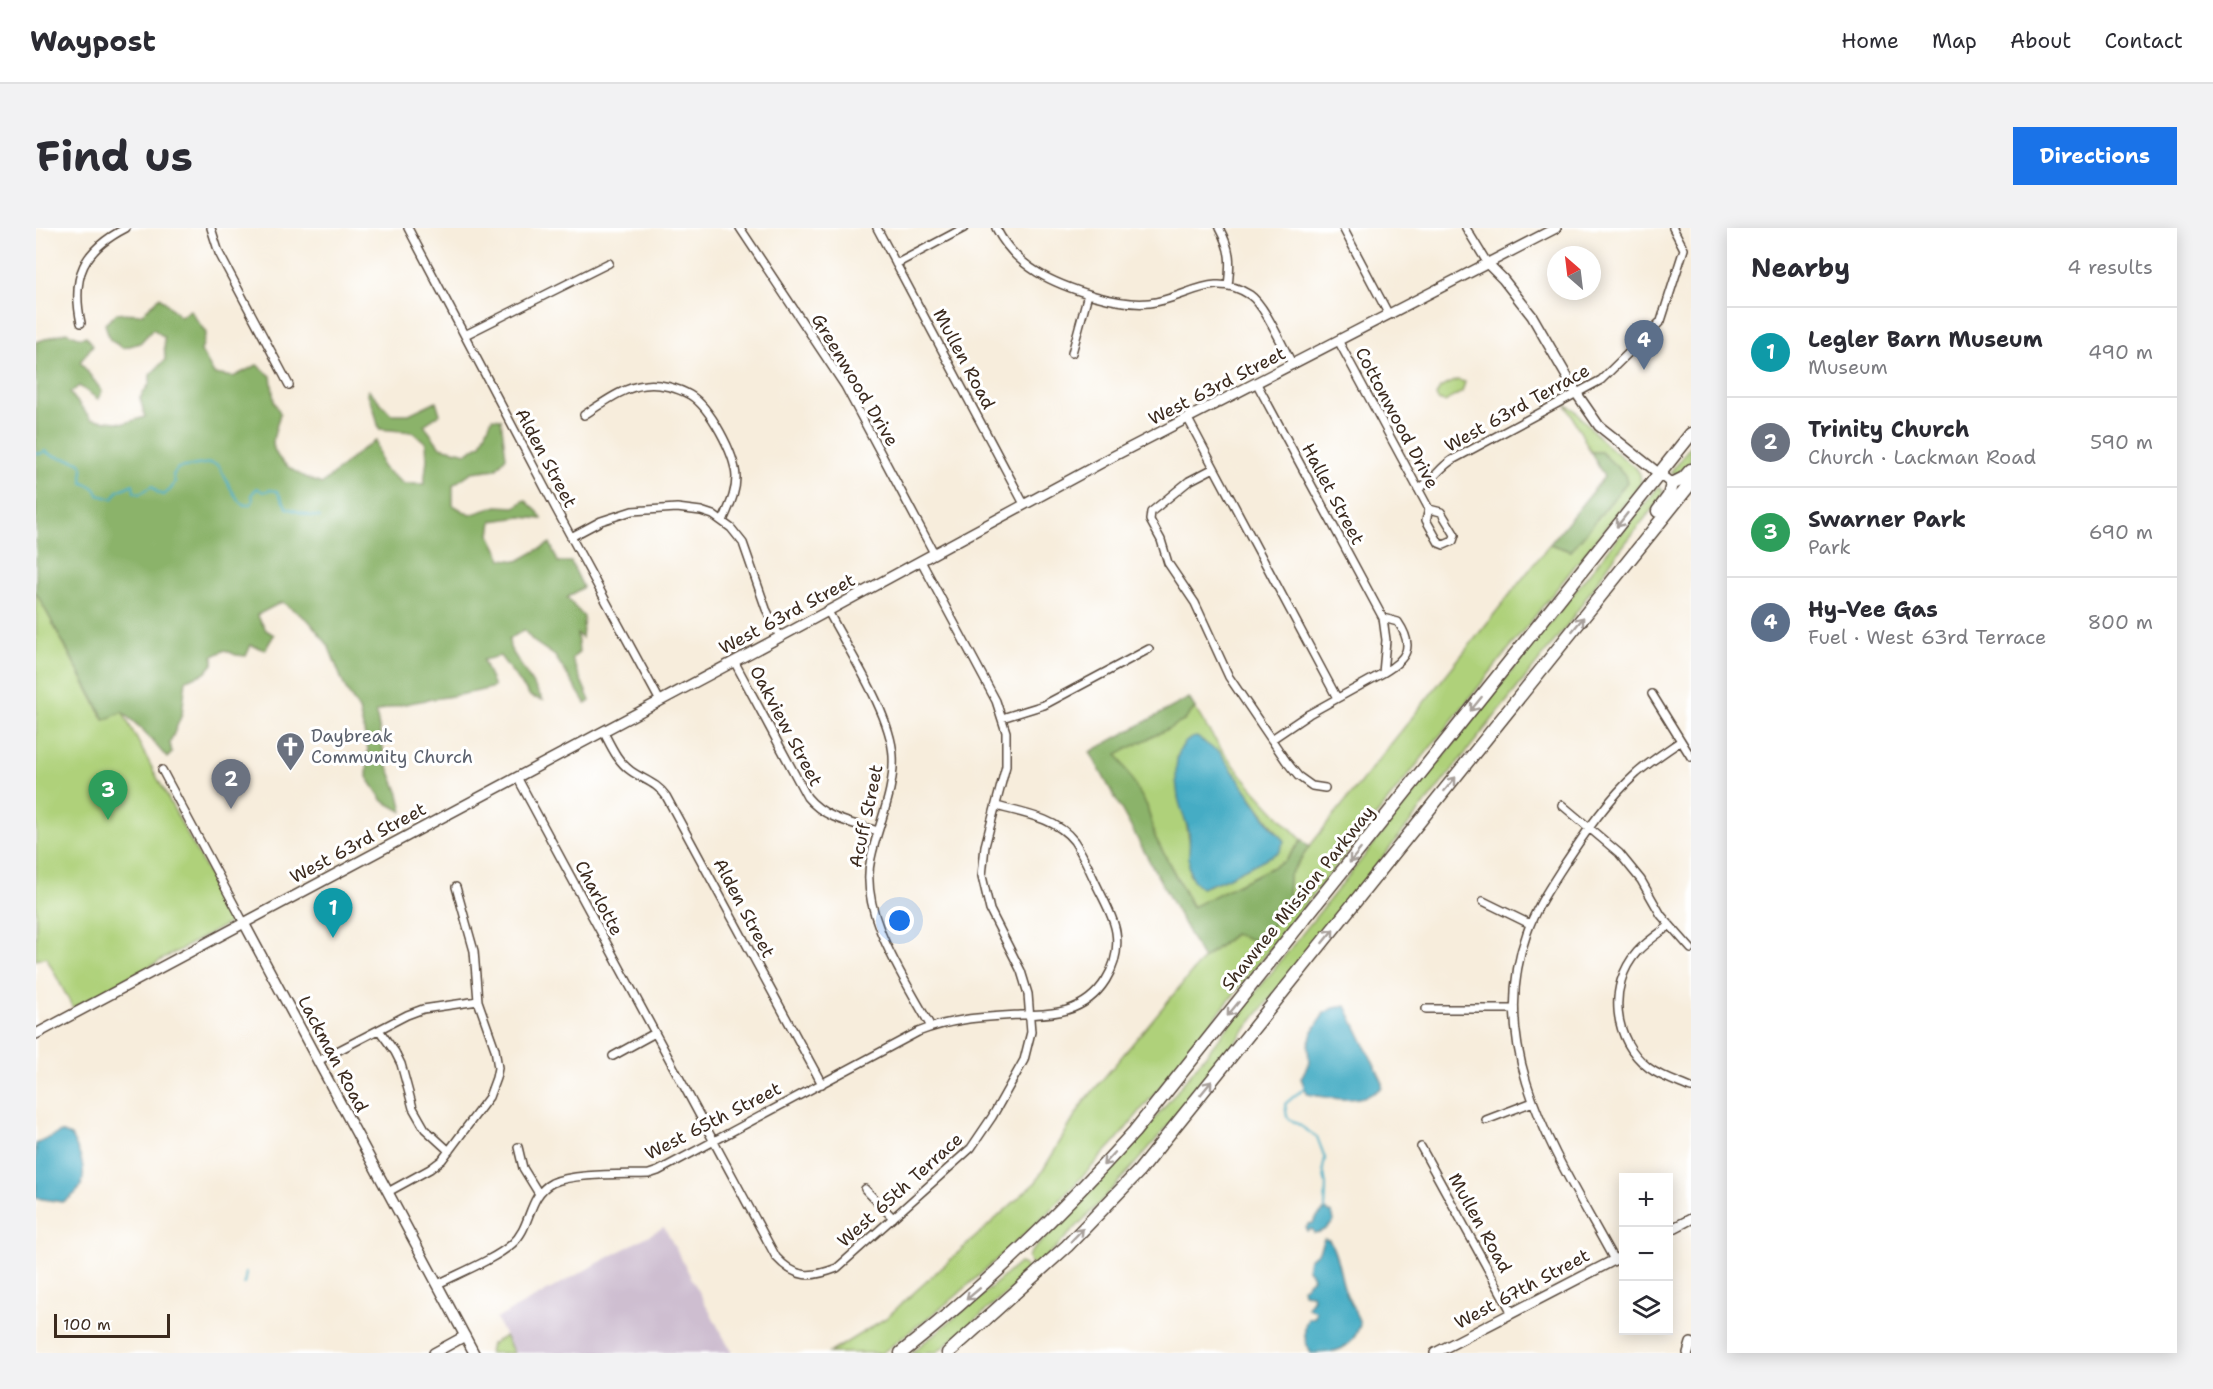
<!DOCTYPE html>
<meta charset="utf-8">
<style>
body{margin:0;font-family:"Shantell Sans",sans-serif;background:#f2f2f3;color:#2b2b33}
.controls{position:absolute;right:18px;bottom:18px;display:grid;overflow:hidden;border-radius:0px;box-shadow:0 3px 15px #0003}
.controls button{width:54px;height:54px;display:grid;place-items:center;padding:0;border:0;border-bottom:2px solid #e1e1e2;background:#fff;color:#2b2b33;font:30px sans-serif}
.compass{position:absolute;left:1511px;top:18px;width:54px;height:54px;border-radius:50%;background:#fff;box-shadow:0 3px 15px #0003;rotate:332deg}
.scale{position:absolute;left:18px;bottom:15px;width:116px;box-sizing:border-box;padding-left:6px;border:3px solid #3b2a1e;border-top:0;font-size:16px;line-height:21px;white-space:nowrap;color:#3b2a1e;-webkit-text-stroke:4px #fff;paint-order:stroke}
.you{position:absolute;left:864px;top:693px;width:21px;height:21px;margin:-15px;border:4px solid #fff;border-radius:50%;background:#1a73e8;box-shadow:0 0 0 9px #1a73e833}
.badge{display:grid;place-items:center;width:39px;height:39px;border-radius:50%;background:#1a73e8;color:#fff;font-size:20px;font-weight:700}
.pin{position:absolute;translate:-50% -50px;filter:drop-shadow(0 2px 3px #0008)}
.pin::after{content:'';position:absolute;top:32px;width:21px;height:18px;background:inherit;clip-path:polygon(0 0,100% 0,50% 100%)}
.list{margin:0;padding:0;list-style:none}
h2{display:flex;justify-content:space-between;align-items:center;height:78px;margin:0;padding:0 24px;font-size:26px}
h2 small{font-size:20px;font-weight:400;color:#7c7c81}
.list li{display:grid;grid-template-columns:39px 1fr auto;gap:18px;align-items:center;box-sizing:border-box;height:90px;padding:0 24px;border-top:2px solid #e1e1e2}
.list b{display:block;font-size:22px;white-space:nowrap}
.list p{margin:0;font-size:20px;white-space:nowrap;color:#7c7c81}
.list em{font-size:20px;font-style:normal;color:#7c7c81}
.icon{flex:none;width:33px;height:33px;fill:none;stroke:currentColor;stroke-width:2;stroke-linecap:round;stroke-linejoin:round}
.map{position:relative;flex:none;width:1655px;height:1125px;overflow:hidden;border-radius:0px}
header{display:flex;align-items:center;gap:36px;box-sizing:border-box;height:84px;padding:0 30px;background:#fff;border-bottom:2px solid #e1e1e2}
header strong{font-size:28px}
nav{display:flex;gap:33px;margin-inline-start:auto;font-size:21px}
.intro{display:flex;align-items:center;justify-content:space-between;box-sizing:border-box;height:144px;padding:0 36px}
h1{margin:0;font-size:42px}
.button{padding:15px 27px;border-radius:0px;background:#1a73e8;color:#fff;font-size:21px;font-weight:700}
main{display:flex;gap:36px;padding:0 36px}
aside{flex:1;background:#fff;border-radius:0px;box-shadow:0 3px 15px #0003}
.map>svg:first-child{display:block}
</style>
<header>
<strong>Waypost</strong>
<nav><a>Home</a><a>Map</a><a>About</a><a>Contact</a></nav>
</header>
<div class="intro"><h1>Find us</h1><a class="button">Directions</a></div>
<main>
<div class="map">
<svg width="1655" height="1125" viewBox="0 0 1655 1125">
<rect width="100%" height="100%" fill="#fff"/>
<filter id="ink" filterUnits="userSpaceOnUse"><feTurbulence type="fractalNoise" baseFrequency=".0167" numOctaves="2"/><feDisplacementMap in="SourceGraphic" scale="12" xChannelSelector="R" yChannelSelector="G"/><feConvolveMatrix kernelMatrix="1 2 1 2 8 2 1 2 1" color-interpolation-filters="sRGB"/></filter>
<filter id="wash" filterUnits="userSpaceOnUse"><feTurbulence type="fractalNoise" baseFrequency=".008" numOctaves="4" result="noise"/><feDisplacementMap in="SourceGraphic" scale="24" xChannelSelector="R" yChannelSelector="G"/><feGaussianBlur stdDeviation="1.35" result="paint"/><feColorMatrix in="noise" values="0 0 0 0 0 0 0 0 0 0 0 0 0 0 0 0 0 1.4 0 .05"/><feComposite in="paint" operator="in"/></filter>
<g filter="url(#wash)">
<rect width="100%" height="100%" fill="#f7eddc"/>
<path fill="#cebed0" d="M628 999 696 1125H478L460 1091Z"/>
<path fill="#afd17a" stroke="#757e4c" stroke-width="1.5" fill-rule="evenodd" d="M1421 152 1429 154 1426 164 1409 174 1402 172 1400 168 1404 160Z
M1530 177 1538 181 1568 215 1600 240 1604 246 1605 255 1128 854 1078 915 1013 984 919 1069 846 1125H793L850 1090 1000 954 1047 875 1167 731 1199 706 1252 674 1253 648 1273 619 1514 316 1535 323 1591 254 1589 247 1565 224H1555Z
M1655 217V233L1641 246 1634 245Z
M1623 258 1627 263 1625 270 1576 332 1533 395 1155 870C1107 929 1057 984 1002 1037L994 1036 992 1029 994 1025 1025 995 1102 912Z
M0 364 68 492 86 483 197 693 37 780 10 729 0 732Z
M1159 480C1187 530 1226 571 1266 612L1249 633 1157 679 1119 609 1111 578 1080 526 1148 493ZM1166 512 1174 521 1183 523 1199 548 1248 613C1223 635 1197 649 1166 660L1153 646 1154 617 1150 594 1142 569 1141 528Z
M983 1035 989 1037 991 1042V1048L900 1125H875L943 1070Z
M469 1108 478 1125H453L455 1116Z"/>
<path fill="#8bb36a" stroke="#636e44" stroke-width="1.5" d="M124 69 144 89 154 82 170 105 165 123 178 146 197 149 221 137 235 148 238 173 244 185C242 194 238 205 237 214 237 236 269 250 286 256L325 222 340 213 346 239 368 256H388L391 231 390 215 377 204 343 201 338 181 331 164 333 162 355 186H373L400 173 404 186 388 197 404 219 431 225 445 216 456 190 465 191 470 229 460 241 436 244 417 257V277L434 287 461 278 479 279 489 272 502 284 506 291 485 289 456 293 454 307 466 331 482 333 514 315 522 334H535L547 359 531 370 548 389 546 410 541 406 543 424 536 431 554 473 550 476 519 428 497 413 488 402 473 411 474 420 507 472 495 469 464 428 447 432 458 459C418 471 379 470 340 484L349 531 363 566 367 584 347 573 331 549 332 521 323 482 309 460 292 417 273 393 246 374 221 387 230 402 238 407 229 422 215 417 210 428 200 427 189 422 177 428V436L169 445 150 452 146 486 134 515 136 525 131 530 107 502 86 484 69 492 0 364V114L30 104 45 110 50 108 57 117 44 134 66 163 62 171 43 158 34 165 55 191 89 195 109 189 104 170 114 155V147L129 132 128 109 117 101 104 115 87 120 74 112 69 96 81 85 106 86Z
M1555 224H1565L1589 247 1591 254 1535 323 1514 316 1568 249Z
M1153 470 1159 480 1148 493 1081 526 1111 578 1119 609 1156 679 1249 633 1266 612 1273 619 1253 648 1252 674 1247 685 1223 714 1198 706 1167 731 1054 524Z"/>
<path fill="#44acc4" stroke="#406b71" stroke-width="1.5" d="M1160 509C1169 513 1173 520 1183 523L1235 598 1248 613 1243 624 1191 650 1165 660C1145 645 1156 626 1153 604 1150 592 1144 581 1142 569 1139 548 1136 514 1160 509Z
M1310 778 1346 853V859C1326 877 1296 871 1271 866L1265 850 1273 835 1272 817 1276 805 1288 785 1298 780Z
M25 904 35 908C48 932 58 960 26 974L0 970V916Z
M1289 982 1296 985 1298 993C1293 1000 1287 1004 1278 1005L1276 1001 1271 1003 1270 1000 1273 996 1277 995 1281 989Z
M1288 1011 1293 1012C1303 1028 1303 1045 1309 1062 1313 1075 1321 1084 1324 1097 1315 1123 1299 1125 1275 1125 1269 1117 1266 1100 1272 1091L1279 1089 1280 1083 1271 1079 1277 1070 1276 1066 1267 1065 1266 1060 1277 1050 1275 1045 1271 1041 1273 1031 1282 1025Z"/>
<g fill="none" stroke-linecap="round" stroke-linejoin="round">
<path stroke="#44acc4" stroke-width="2" d="M0 225 4 226 9 223C20 234 46 227 47 241 47 246 45 250 47 255 54 257 60 259 62 267L77 271 82 263 97 256 98 264 104 266 116 258 122 265 128 267 135 261 139 254 137 247 142 240 174 235 182 237C191 250 195 267 208 277L215 276 217 273 216 266 221 260 227 264 234 262 241 263 251 280 275 288 284 289
M1269 859 1249 876 1251 889 1281 909 1289 930 1287 940 1290 957 1289 982
M208 1056 210 1045"/>
</g>
</g>
<g filter="url(#ink)">
<g fill="none" stroke-linecap="round" stroke-linejoin="round">
<defs>
<path id="street" d="M175 0 183 25 253 157
M372 0 520 281 624 473
M704 0 809 158 898 325
M841 0 988 276
M960 0C980 40 1018 56 1059 68 1077 73 1095 77 1113 75 1151 71 1176 42 1214 67 1229 77 1247 120 1257 137
M1183 0C1195 22 1195 33 1192 58
M1307 0 1353 87
M1430 0 1452 36
M860 36 928 0
M45 95C35 48 47 22 90 0
M429 107 573 35
M1303 114 1393 281 1390 292 1403 315 1408 317 1417 313 1419 307 1405 284 1393 281
M1036 125 1052 66
M1221 156 1347 390 1350 412 1347 445 1273 486 1236 511
M548 187C567 175 587 159 609 157 623 155 642 160 654 167 674 179 699 226 700 249 700 266 693 278 687 293
M1152 191 1301 470
M1178 240 1153 253 1115 284 1114 292 1125 312 1132 335 1159 375 1193 449 1250 533 1262 548 1276 558 1289 560
M1382 261C1398 252 1402 241 1416 232L1565 152 1625 93 1648 21 1637 0
M535 309 565 293 596 283 641 280 665 283 677 287 695 300 707 315 730 381 744 409
M792 383C812 422 855 486 857 528 859 563 842 597 835 630 822 685 869 751 895 799
M698 433 771 569C789 591 816 595 842 603
M1347 445C1371 431 1379 419 1362 394L1347 390
M1616 466 1655 529
M966 490 1008 477 1113 421
M567 503C575 518 581 533 595 543 608 552 621 555 630 568L786 856
M126 542 208 695
M481 549 740 1029C760 1051 775 1050 801 1040L935 920 956 889 988 832 995 804 992 766 985 743 954 682 946 648 949 618 970 538V504L960 473 885 333
M1526 577 1583 625 1605 652 1625 687 1655 721
M1447 673 1494 696
M1633 698C1622 706 1610 714 1601 724 1571 758 1577 813 1613 840 1625 849 1641 854 1655 860
M1390 781H1477
M343 802 359 824 365 836 377 880 389 901 413 923
M577 828 619 805
M282 833 371 787 387 781 442 773
M1450 892 1497 874
M482 919 487 940 503 966
M1385 919 1476 1085
M829 961 857 990
M352 964 394 941 406 932 453 869 460 850 462 840 459 821 442 773 438 723 420 659
M1578 1032C1523 930 1448 825 1491 705 1499 681 1514 659 1528 637 1549 605 1572 571 1601 545 1615 533 1630 523 1645 513
M402 1056C424 1045 459 1031 476 1016 496 999 491 968 516 955 537 945 588 947 613 946L622 943 882 804C916 790 949 789 985 787 1000 786 1016 787 1031 782 1064 772 1085 738 1080 704 1078 691 1071 678 1065 666 1056 649 1049 629 1038 613 1021 590 986 585 960 578"/>
<path id="secondary" d="M1452 36 1467 51 1496 88 1541 166 1563 198 1636 256
M208 695 438 1125
M0 806 744 409 1078 228 1520 0
M1632 1003 1655 991
M398 1125 429 1108
M1399 1125 1588 1027
M1652 1125 1655 1115"/>
<path id="highway" d="M1622 283 1633 268 1636 256 1648 250 1655 242
M865 1125C952 1056 1024 986 1098 904L1655 206
M912 1125 1031 1018 1103 943 1655 255"/>
</defs>
<use href="#street" stroke="#57473a" stroke-width="10"/>
<use href="#secondary" stroke="#57473a" stroke-width="12"/>
<use href="#highway" stroke="#57473a" stroke-width="15"/>
<use href="#street" stroke="#fff" stroke-width="7"/>
<use href="#secondary" stroke="#fff" stroke-width="9"/>
<use href="#highway" stroke="#fff" stroke-width="12"/>
</g>
<defs><path id="oneway-shaft" d="M-6 0H5M1.5-3L5.5 0L1.5 3" fill="none" stroke-width="1.6" stroke-linecap="round" stroke-linejoin="round" transform="scale(1.5)"/></defs>
<g stroke="#a79f9a">
<use href="#oneway-shaft" transform="translate(1586 292) rotate(128)"/>
<use href="#oneway-shaft" transform="translate(1542 396) rotate(-51)"/>
<use href="#oneway-shaft" transform="translate(1440 476) rotate(129)"/>
<use href="#oneway-shaft" transform="translate(1414 556) rotate(-51)"/>
<use href="#oneway-shaft" transform="translate(1319 628) rotate(129)"/>
<use href="#oneway-shaft" transform="translate(1292 708) rotate(-51)"/>
<use href="#oneway-shaft" transform="translate(1197 781) rotate(129)"/>
<use href="#oneway-shaft" transform="translate(1170 860) rotate(-51)"/>
<use href="#oneway-shaft" transform="translate(1073 931) rotate(132)"/>
<use href="#oneway-shaft" transform="translate(1041 1007) rotate(-46)"/>
<use href="#oneway-shaft" transform="translate(937 1066) rotate(140)"/>
</g>
</g>
<defs>
<symbol id="church-pin" viewBox="-11 -11 22 30"><path d="M0 17L-7.5 6A9.5 9.5 0 1 1 7.5 6Z" fill="#6b7280" stroke="#fff"/><path d="M-1.2-6h2.4v3.5h3.3v2.4h-3.3V6h-2.4V-.1h-3.3v-2.4h3.3Z" fill="#fff"/></symbol>
</defs>
<g fill-rule="evenodd">
<use href="#church-pin" x="238" y="502" width="33" height="45"/>
</g>
<g text-anchor="middle" dominant-baseline="central" stroke-width="6" stroke-linejoin="round" paint-order="stroke">
<g font-size="18" fill="#3b2a1e" stroke="#fff">
<text transform="translate(928 131) rotate(62)">Mullen Road</text>
<text transform="translate(819 152) rotate(59)">Greenwood Drive</text>
<text transform="translate(1181 158) rotate(-27)">West 63rd Street</text>
<text transform="translate(1481 180) rotate(-29)">West 63rd Terrace</text>
<text transform="translate(1361 190) rotate(62)">Cottonwood Drive</text>
<text transform="translate(510 230) rotate(62)">Alden Street</text>
<text transform="translate(1297 266) rotate(62)">Hallet Street</text>
<text transform="translate(751 386) rotate(-28)">West 63rd Street</text>
<text transform="translate(750 498) rotate(62)">Oakview Street</text>
<text transform="translate(830 588) rotate(-78)">Acuff Street</text>
<text transform="translate(322 615) rotate(-28)">West 63rd Street</text>
<text transform="translate(563 670) rotate(62)">Charlotte</text>
<text transform="translate(1262 670) rotate(-51)">Shawnee Mission Parkway</text>
<text transform="translate(708 680) rotate(62)">Alden Street</text>
<text transform="translate(297 826) rotate(62)">Lackman Road</text>
<text transform="translate(677 893) rotate(-27)">West 65th Street</text>
<text transform="translate(864 962) rotate(-42)">West 65th Terrace</text>
<text transform="translate(1444 995) rotate(61)">Mullen Road</text>
<text transform="translate(1486 1061) rotate(-28)">West 67th Street</text>
</g>
<g font-size="18" fill="#5b616d" stroke="#fff" text-anchor="start">
<text x="275" y="508">Daybreak<tspan x="275" dy="21">Community Church</tspan></text>
</g>
</g>
</svg>
<div class="controls">
<button>+</button>
<button>−</button>
<button><svg class="icon" aria-label="layers" viewBox="0 0 24 24"><path d="M12 4l9 5-9 5-9-5zM3 14l9 5 9-5"/></svg></button>
</div>
<svg class="compass" viewBox="-18 -18 36 36"><path d="M0-13l5 13h-10z" fill="#e53935"/><path d="M0 13l5-13h-10z" fill="#7c7c81"/></svg>
<div class="scale">100 m</div>
<div class="you"></div>
<div class="pin badge" style="left:297px;top:710px;background:#0f9aa8">1</div>
<div class="pin badge" style="left:195px;top:581px;background:#6b7280">2</div>
<div class="pin badge" style="left:72px;top:592px;background:#2e9e5b">3</div>
<div class="pin badge" style="left:1608px;top:142px;background:#5c6f8a">4</div>
</div>
<aside>
<h2>Nearby<small>4 results</small></h2>
<ul class="list">
<li><span class="badge" style="background:#0f9aa8">1</span><div><b>Legler Barn Museum</b><p>Museum</p></div><em>490 m</em></li>
<li><span class="badge" style="background:#6b7280">2</span><div><b>Trinity Church</b><p>Church · Lackman Road</p></div><em>590 m</em></li>
<li><span class="badge" style="background:#2e9e5b">3</span><div><b>Swarner Park</b><p>Park</p></div><em>690 m</em></li>
<li><span class="badge" style="background:#5c6f8a">4</span><div><b>Hy-Vee Gas</b><p>Fuel · West 63rd Terrace</p></div><em>800 m</em></li>
</ul>
</aside>
</main>
